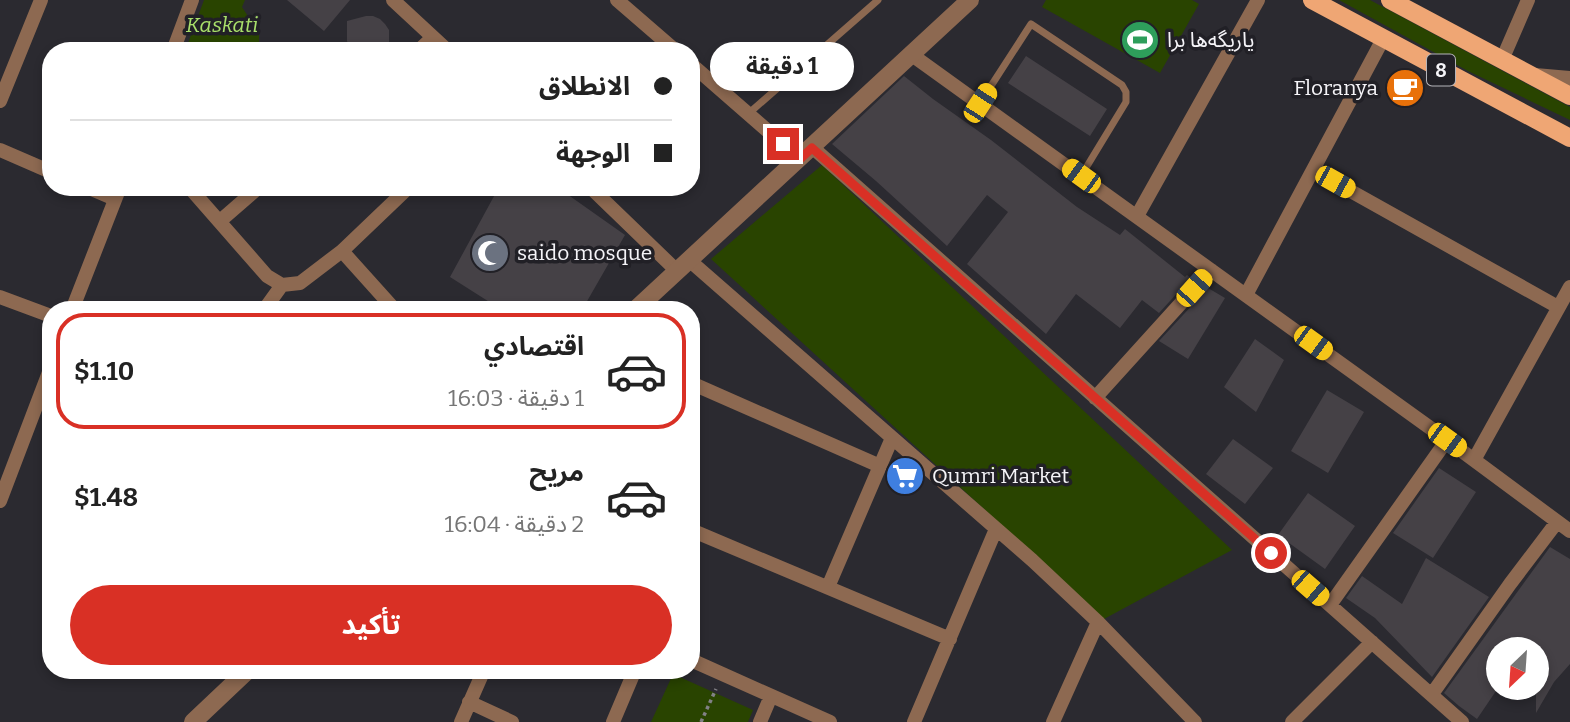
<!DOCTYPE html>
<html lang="ar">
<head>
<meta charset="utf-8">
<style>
	body { margin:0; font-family:Bitter,"Noto Sans Arabic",serif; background:#f6f6f6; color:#222; direction:rtl; height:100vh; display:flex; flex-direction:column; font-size:26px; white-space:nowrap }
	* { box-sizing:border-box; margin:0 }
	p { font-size:23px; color:#767676 }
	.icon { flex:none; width:38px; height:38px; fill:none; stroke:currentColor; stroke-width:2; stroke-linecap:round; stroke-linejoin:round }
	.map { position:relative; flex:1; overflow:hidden; direction:ltr }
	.drawer { position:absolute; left:42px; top:301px; width:658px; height:378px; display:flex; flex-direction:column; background:#fff; border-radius:28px; box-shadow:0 4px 10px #0003; direction:rtl }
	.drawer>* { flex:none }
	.guide { position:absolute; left:42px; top:42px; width:658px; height:154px; border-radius:28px; box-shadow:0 4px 10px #0003; direction:rtl; display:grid; align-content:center; height:154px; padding:0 28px; background:#fff }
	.needle { width:46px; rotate:205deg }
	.buttons { position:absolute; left:1486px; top:637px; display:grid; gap:14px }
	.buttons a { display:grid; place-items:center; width:63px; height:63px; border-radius:50%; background:#fff; box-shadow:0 4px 10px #0003; font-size:35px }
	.end { position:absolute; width:32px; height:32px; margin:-16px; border:9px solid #d93025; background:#fff; box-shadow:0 0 0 4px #fff }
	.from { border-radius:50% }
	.bubble { position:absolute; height:49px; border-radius:24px; background:#fff; box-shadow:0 4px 10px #0003; font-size:23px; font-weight:700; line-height:49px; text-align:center; direction:rtl }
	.car { position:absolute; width:21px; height:42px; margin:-21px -10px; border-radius:9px; box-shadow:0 0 5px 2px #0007; background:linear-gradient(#f5c518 24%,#345 0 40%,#f5c518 0 76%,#345 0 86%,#f5c518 0) }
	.guide b { display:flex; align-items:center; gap:24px; height:66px; font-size:26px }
	.guide b+b { border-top:2px solid #e0e0e0 }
	.guide i { width:18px; height:18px; background:#222 }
	ul { padding:12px 0 0; list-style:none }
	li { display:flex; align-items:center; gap:21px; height:116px; margin:0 14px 10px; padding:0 14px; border:4px solid transparent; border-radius:28px }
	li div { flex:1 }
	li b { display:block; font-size:26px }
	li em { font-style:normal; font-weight:700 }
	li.selected { border-color:#d93025 }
	li>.icon { width:63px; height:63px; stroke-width:1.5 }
	.cta { display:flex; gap:14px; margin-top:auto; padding:14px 28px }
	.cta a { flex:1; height:80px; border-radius:42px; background:#d93025; color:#fff; font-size:28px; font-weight:700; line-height:80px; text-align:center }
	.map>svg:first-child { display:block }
</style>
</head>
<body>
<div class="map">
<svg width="1570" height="722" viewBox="0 0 1570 722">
	<rect width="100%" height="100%" fill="#2b2a30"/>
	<path fill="#294400" d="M204 0H245L242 7 259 33V51H185Z
		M1046 0H1192L1199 4 1160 73 1042 7Z
		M1339 0H1370L1570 107V120L1468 71Z
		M822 165 1232 550 1104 619 711 259Z
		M673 674 753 710 748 722H651Z"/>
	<path fill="#454146" d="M287 0H350L324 31Z
		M366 16H373L380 19 385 24 389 30V44L386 51H351L347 41V21Z
		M1026 56 1107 109 1090 136 1008 83Z
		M904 76 933 99 991 140 1077 207 1120 235 1125 229 1185 277 1187 275 1191 278 1159 313 1142 300 1120 328 1076 294 1046 334 967 264 1008 212 987 195 947 246 876 181 832 144Z
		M499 187H557L625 235 582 310H502L450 277Z
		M1208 288 1225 298 1188 359 1159 341Z
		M1255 339 1284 360 1256 412 1224 387Z
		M1327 390 1364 412 1328 473 1291 451Z
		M1233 439 1273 468 1245 504 1206 474Z
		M1439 468 1476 492 1433 558 1393 533Z
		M1308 493 1355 526 1325 569 1278 535Z
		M1550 547 1570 559V664L1554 682 1536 713V649H1498V688L1477 719 1459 706 1444 693Z
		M1426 558 1489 597 1432 677 1375 618 1346 598 1362 576 1402 604Z"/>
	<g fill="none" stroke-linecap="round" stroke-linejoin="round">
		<path stroke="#828186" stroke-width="3.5" stroke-dasharray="3.5 3.5" stroke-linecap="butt" d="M701 722 716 689"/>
		<path stroke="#8d6951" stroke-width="7" d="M980 103 1031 24 1122 85 1126 92V102L1081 176
			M748 114 878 0"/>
		<path stroke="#8d6951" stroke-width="14" d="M393 0 448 51
			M617 0 676 51
			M173 51 192 0
			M418 51 433 37
			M912 55 1447 440 1570 531
			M1502 60 1528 0
			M691 64 800 159
			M0 101 41 0
			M812 147 1462 722
			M0 150 51 172
			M1313 170 1558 307
			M87 187 115 199
			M189 187 267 276 282 285 300 283 342 251 409 187
			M590 187 677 271
			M1137 216 1258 0
			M220 221 259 187
			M342 251 395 310
			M689 260 1032 560 1098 622 1195 722
			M1246 295 1383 39
			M0 297 51 316
			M72 310 120 187
			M264 310 282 285
			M691 383 880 466
			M1095 398 1211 270
			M1474 460 1570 287
			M0 501 51 367
			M691 530 950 639
			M828 587 892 438
			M1330 605 1447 440
			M691 660 830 722
			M1432 694 1510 584 1557 522
			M469 702 512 722
			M461 722 484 670
			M613 722 635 670
			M760 722 771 696
			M914 722 996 529
			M1053 722 1098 622
			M1292 722 1372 642"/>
		<path stroke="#8d6951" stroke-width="18" d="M1535 77 1570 80
			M635 310 970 0
			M193 722 248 670"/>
		<path stroke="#efa674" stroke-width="18" d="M1312 0 1570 138
			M1390 0 1570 96"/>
	</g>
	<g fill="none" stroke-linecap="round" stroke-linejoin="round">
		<path stroke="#d93025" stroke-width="9" d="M783 144 800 159 812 148 1271 553"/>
	</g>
	<defs>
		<symbol id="stadium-disc" viewBox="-11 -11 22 22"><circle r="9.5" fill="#2e9e5b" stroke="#212026"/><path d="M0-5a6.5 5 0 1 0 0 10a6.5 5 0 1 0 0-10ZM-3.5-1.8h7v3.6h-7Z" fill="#fff"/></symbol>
		<symbol id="cafe-disc" viewBox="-11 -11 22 22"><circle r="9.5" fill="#e8710a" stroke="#212026"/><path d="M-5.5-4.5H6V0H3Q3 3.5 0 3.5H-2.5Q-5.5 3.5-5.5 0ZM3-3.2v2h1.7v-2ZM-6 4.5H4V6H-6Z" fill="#fff"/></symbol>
		<symbol id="mosque-disc" viewBox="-11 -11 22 22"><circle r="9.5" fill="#6b7280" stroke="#212026"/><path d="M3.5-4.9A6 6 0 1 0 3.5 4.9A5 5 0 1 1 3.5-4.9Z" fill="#fff"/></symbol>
		<symbol id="supermarket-disc" viewBox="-11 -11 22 22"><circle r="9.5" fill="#3f7fe0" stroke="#212026"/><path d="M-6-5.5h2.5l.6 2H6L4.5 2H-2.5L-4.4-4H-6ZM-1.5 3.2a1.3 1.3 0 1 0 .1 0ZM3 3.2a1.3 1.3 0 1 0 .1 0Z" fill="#fff"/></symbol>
	</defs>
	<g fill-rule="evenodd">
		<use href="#stadium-disc" x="1118" y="18" width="44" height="44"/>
		<use href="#cafe-disc" x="1383" y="66" width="44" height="44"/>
		<use href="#mosque-disc" x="468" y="231" width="44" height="44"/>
		<use href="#supermarket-disc" x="883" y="454" width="44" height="44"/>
	</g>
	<g text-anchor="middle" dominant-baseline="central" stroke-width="7" stroke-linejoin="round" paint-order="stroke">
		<rect fill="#212026" stroke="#b5b4b9" stroke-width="2" x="1427" y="54.5" width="28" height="31" rx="5"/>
		<g font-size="19" font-weight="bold" fill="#f5f4f8">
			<text x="1441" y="70">8</text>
		</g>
		<g font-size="21" font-style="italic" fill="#a9e06b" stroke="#212026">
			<text x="222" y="25">Kaskati</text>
		</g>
		<g font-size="21" fill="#f5f4f8" stroke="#212026" text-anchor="start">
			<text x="1167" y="40">یاریگەها برا</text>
			<text x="1378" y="88" text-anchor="end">Floranya</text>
			<text x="517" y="253">saido mosque</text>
			<text x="932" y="476">Qumri Market</text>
		</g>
	</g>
</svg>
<div class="buttons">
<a><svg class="needle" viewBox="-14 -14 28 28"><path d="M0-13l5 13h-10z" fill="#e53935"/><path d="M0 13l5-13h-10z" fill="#767676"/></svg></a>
</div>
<i class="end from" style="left:1271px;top:553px"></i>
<i class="end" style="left:783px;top:144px"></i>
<div class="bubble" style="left:710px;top:42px;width:144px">1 دقيقة</div>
<i class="car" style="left:980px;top:103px;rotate:33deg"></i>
<i class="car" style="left:1081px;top:176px;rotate:306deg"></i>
<i class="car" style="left:1335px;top:182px;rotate:119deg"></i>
<i class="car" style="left:1194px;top:288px;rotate:42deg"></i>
<i class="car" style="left:1313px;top:343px;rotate:126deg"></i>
<i class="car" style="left:1447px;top:440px;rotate:126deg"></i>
<i class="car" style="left:1310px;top:588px;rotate:131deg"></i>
<div class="guide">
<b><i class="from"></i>الانطلاق</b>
<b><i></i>الوجهة</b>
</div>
<section class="drawer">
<ul>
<li class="selected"><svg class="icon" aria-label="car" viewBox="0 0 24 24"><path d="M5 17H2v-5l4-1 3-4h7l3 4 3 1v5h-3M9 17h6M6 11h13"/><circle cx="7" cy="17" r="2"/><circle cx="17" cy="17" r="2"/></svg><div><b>اقتصادي</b><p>1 دقيقة · 16:03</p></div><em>$1.10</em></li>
<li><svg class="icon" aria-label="car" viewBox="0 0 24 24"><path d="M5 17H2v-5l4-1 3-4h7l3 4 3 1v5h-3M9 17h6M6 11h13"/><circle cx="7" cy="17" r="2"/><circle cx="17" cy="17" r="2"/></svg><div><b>مريح</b><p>2 دقيقة · 16:04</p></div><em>$1.48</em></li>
</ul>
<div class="cta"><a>تأكيد</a></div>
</section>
</div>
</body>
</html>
